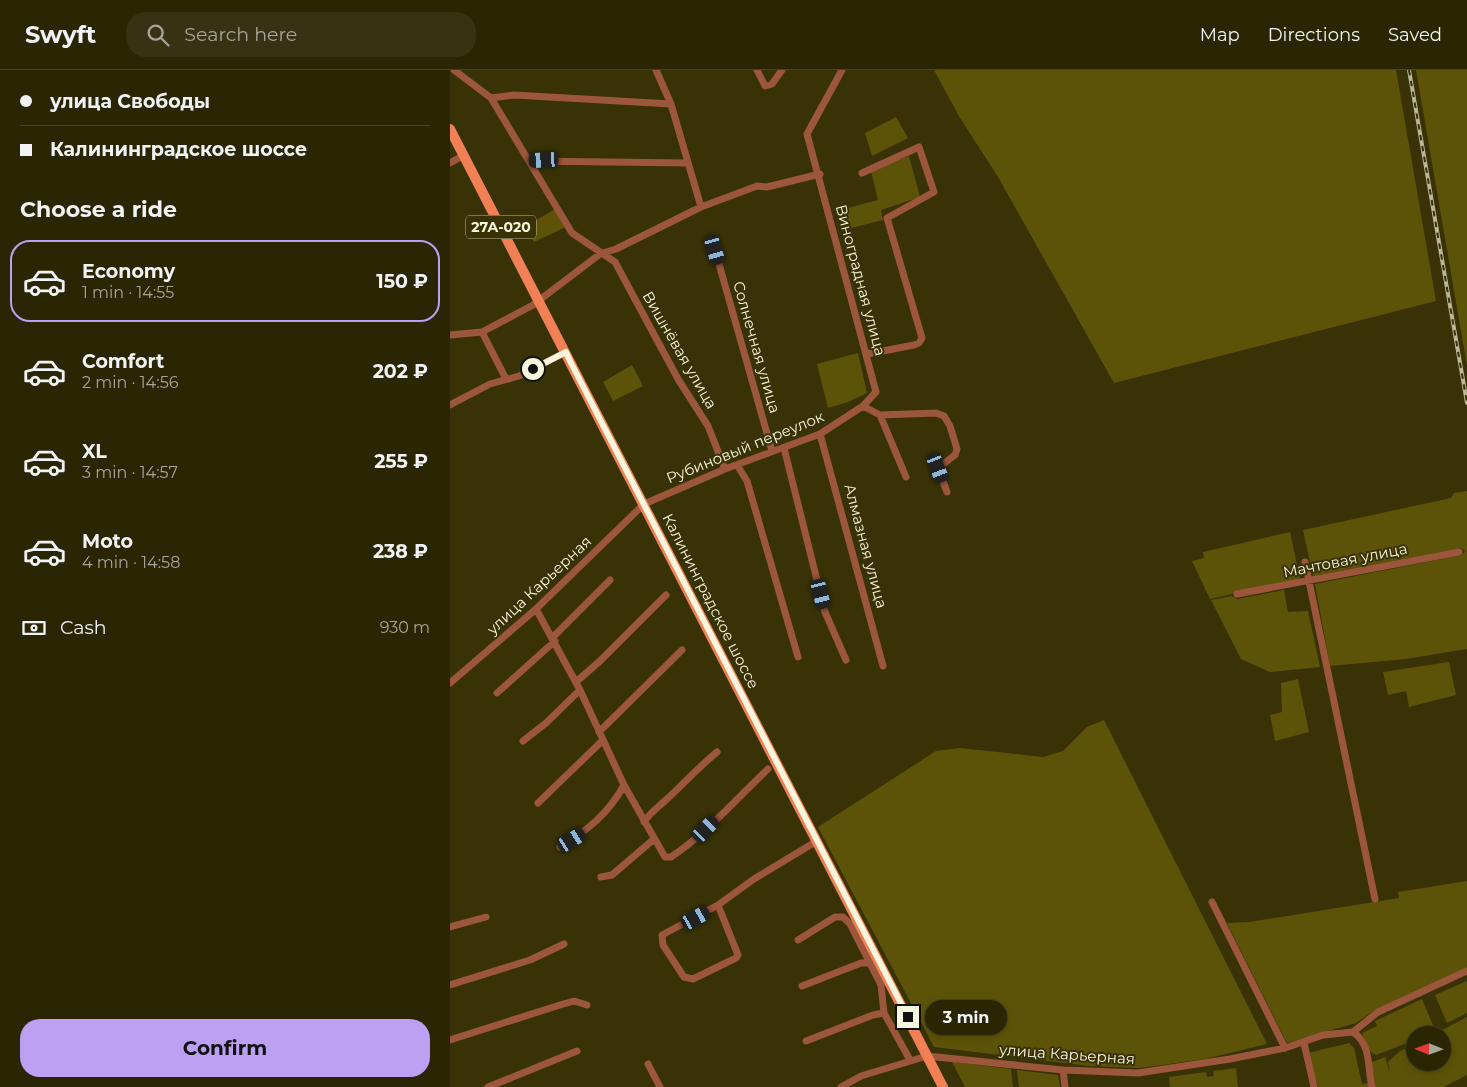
<!DOCTYPE html>
<html lang="en">
<head>
<meta charset="utf-8">
<style>
	body { margin:0; font-family:Montserrat,sans-serif; background:#363213; color:#f1f3f6; height:100vh; display:flex; flex-direction:column; font-size:19px; white-space:nowrap }
	* { box-sizing:border-box; margin:0 }
	p { font-size:16px; color:#a5a59a }
	.icon { flex:none; width:28px; height:28px; fill:none; stroke:currentColor; stroke-width:2; stroke-linecap:round; stroke-linejoin:round }
	.map { position:relative; flex:1; overflow:hidden }
	.drawer { display:flex; flex-direction:column; background:#2a2604; width:450px }
	.drawer>* { flex:none }
	.banner { display:grid; align-content:center; height:110px; padding:0 20px; background:#2a2604 }
	.needle { width:32px; rotate:271deg }
	.controls { position:absolute; left:956px; top:956px; display:grid; gap:10px }
	.controls a { display:grid; place-items:center; width:45px; height:45px; border-radius:50%; background:#2a2604; box-shadow:0 2px 8px #0003,0 0 0 1px #464326; font-size:25px }
	.end { position:absolute; width:22px; height:22px; margin:-11px; border:6px solid #f8f5de; background:#111; box-shadow:0 0 0 2px #111 }
	.from { border-radius:50% }
	.bubble { position:absolute; height:35px; border-radius:18px; background:#2a2604; box-shadow:0 2px 8px #0003,0 0 0 1px #464326; font-size:16px; font-weight:700; line-height:35px; text-align:center }
	.car { position:absolute; width:15px; height:30px; margin:-15px -8px; border-radius:6px; box-shadow:0 0 4px 1px #0007; background:linear-gradient(#222 24%,#8ab4d8 0 40%,#222 0 76%,#8ab4d8 0 86%,#222 0) }
	.banner b { display:flex; align-items:center; gap:18px; height:48px; font-size:19px }
	.banner b+b { border-top:1px solid #464326 }
	.banner i { width:12px; height:12px; background:#f1f3f6 }
	ul { padding:0; list-style:none }
	li { display:flex; align-items:center; gap:15px; height:82px; margin:0 10px 8px; padding:0 10px; border:2px solid transparent; border-radius:20px }
	li div { flex:1 }
	li b { display:block; font-size:19px }
	li em { font-style:normal; font-weight:700 }
	li.on { border-color:#bca0f2 }
	li>.icon { width:45px; height:45px; stroke-width:1.5 }
	h2 { padding:0 20px; font-size:22px; line-height:60px }
	.pay { display:flex; align-items:center; gap:12px; height:55px; padding:0 20px; font-size:19px }
	.pay p { margin-inline-start:auto }
	.action { display:flex; gap:10px; margin-top:auto; padding:10px 20px }
	.action a { flex:1; height:58px; border-radius:20px; background:#bca0f2; color:#111; font-size:20px; font-weight:700; line-height:58px; text-align:center }
	header { display:flex; align-items:center; gap:30px; box-sizing:border-box; height:70px; padding:0 25px; background:#2a2604; border-bottom:1px solid #464326 }
	header strong { font-size:24px }
	nav { display:flex; gap:28px; margin-inline-start:auto; font-size:18px }
	.search { width:350px; height:45px; background:#363213; display:flex; align-items:center; gap:12px; box-sizing:border-box; padding:0 18px; border-radius:20px; color:#a5a59a; font-size:19px }
	main { display:flex; flex:1; min-height:0 }
	.map>svg:first-child { display:block }
</style>
</head>
<body>
<header>
<strong>Swyft</strong>
<div class="search"><svg class="icon" aria-label="search" viewBox="0 0 24 24"><circle cx="10" cy="10" r="6"/><path d="M15 15l6 6"/></svg>Search here</div>
<nav><a>Map</a><a>Directions</a><a>Saved</a></nav>
</header>
<main>
<section class="drawer">
<div class="banner">
<b><i class="from"></i>улица Свободы</b>
<b><i></i>Калининградское шоссе</b>
</div>
<h2>Choose a ride</h2>
<ul>
<li class="on"><svg class="icon" aria-label="car" viewBox="0 0 24 24"><path d="M5 17H2v-5l4-1 3-4h7l3 4 3 1v5h-3M9 17h6M6 11h13"/><circle cx="7" cy="17" r="2"/><circle cx="17" cy="17" r="2"/></svg><div><b>Economy</b><p>1 min · 14:55</p></div><em>150 ₽</em></li>
<li><svg class="icon" aria-label="car" viewBox="0 0 24 24"><path d="M5 17H2v-5l4-1 3-4h7l3 4 3 1v5h-3M9 17h6M6 11h13"/><circle cx="7" cy="17" r="2"/><circle cx="17" cy="17" r="2"/></svg><div><b>Comfort</b><p>2 min · 14:56</p></div><em>202 ₽</em></li>
<li><svg class="icon" aria-label="car" viewBox="0 0 24 24"><path d="M5 17H2v-5l4-1 3-4h7l3 4 3 1v5h-3M9 17h6M6 11h13"/><circle cx="7" cy="17" r="2"/><circle cx="17" cy="17" r="2"/></svg><div><b>XL</b><p>3 min · 14:57</p></div><em>255 ₽</em></li>
<li><svg class="icon" aria-label="car" viewBox="0 0 24 24"><path d="M5 17H2v-5l4-1 3-4h7l3 4 3 1v5h-3M9 17h6M6 11h13"/><circle cx="7" cy="17" r="2"/><circle cx="17" cy="17" r="2"/></svg><div><b>Moto</b><p>4 min · 14:58</p></div><em>238 ₽</em></li>
</ul>
<div class="pay"><svg class="icon" aria-label="cash" viewBox="0 0 24 24"><path d="M3 7h18v10H3z"/><circle cx="12" cy="12" r="2"/></svg>Cash<p>930 m</p></div>
<div class="action"><a>Confirm</a></div>
</section>
<div class="map">
<svg width="1017" height="1017" viewBox="0 0 1017 1017">
	<rect width="100%" height="100%" fill="#383206"/>
	<path fill="#5d5308" d="M484 0H946L986 231 664 313 548 107 510 48Z
		M966 0H1017V296Z
		M446 47 458 68 422 86 415 63Z
		M459 86 470 127 431 140 433 150 393 160 387 141 428 130 421 101Z
		M105 139 116 157 84 172 75 157Z
		M408 283 417 323 398 332 378 338 367 294Z
		M182 295 193 316 163 331 153 312Z
		M1017 421V579L956 589 880 596 865 514 1012 485 1015 481 1011 478 863 506 853 460 1001 428 1004 423Z
		M840 462 850 509 760 529 742 491 754 488 753 482Z
		M834 520 838 542 858 541 870 597 820 602 791 589 761 530 782 526 787 529Z
		M999 592 1006 625 959 637 956 621 938 625 933 602Z
		M848 609 859 662 825 671 820 645 832 642 831 613Z
		M654 650 817 974 755 989 690 998 639 996 484 977 368 757 486 681 510 678 593 687 613 681 637 657Z
		M1017 811V898L925 940 906 953 837 973 777 853 799 852 949 828 948 822Z
		M1017 911V943L997 953 985 925Z
		M972 929 985 960 975 965H965V970L926 985 921 982 912 963 927 956 925 951Z
		M1017 947V1005L994 1017H925L920 993 935 987 940 1003 938 992 950 981 965 974V992L970 993 972 999 986 993 992 992V965H983Z
		M899 973 904 978 912 1014 918 1013 919 1017H868L858 983Z
		M502 992 561 999 563 1017H515Z
		M786 998 788 1017H720L719 1007 756 1002 757 1007 764 1006 763 1001Z
		M567 1000 608 1005 610 1017H569Z"/>
	<g fill="none" stroke-linecap="round" stroke-linejoin="round">
		<path stroke="#9b563b" stroke-width="7" d="M4 0 41 28 122 163 165 192 228 309 258 356 275 399
			M206 0 221 34 251 137
			M307 0 315 16 322 14 332 0
			M41 28 64 25 221 34
			M79 91 238 93
			M0 93 14 85
			M412 103 469 77 484 122 437 148 472 268 469 273 464 275 417 284
			M265 180 322 381
			M32 262 56 309
			M0 265 32 262 83 235 150 184 166 179 251 137 307 116 317 117 370 104
			M0 335 40 314 69 306 116 282
			M413 336 430 345 456 407
			M430 345 486 343 494 346 500 356 507 379 505 385 488 398 497 422
			M370 364 433 596
			M334 378 375 542 396 590
			M287 395 297 411 348 587
			M855 492 925 829
			M787 524 1009 482
			M86 539 130 620 174 715 215 787H221C257 763 286 729 318 699
			M103 567 160 510
			M126 612 150 591 216 525
			M0 613 86 539 194 434 275 399 370 364 413 336 426 322 357 64 392 0
			M47 623 105 571
			M149 662 232 580
			M73 671 96 653 130 620
			M88 733 152 671
			M194 752C200 742 210 736 218 728 235 712 249 697 267 682
			M110 777C137 761 159 743 174 715
			M151 807 162 805 204 769
			M762 832 835 978
			M268 835 212 865 213 875 234 907 243 909 286 888 288 885 268 835 304 809 367 771
			M0 857 36 847
			M348 870 385 847H393L400 854 431 915 434 943 460 990
			M0 915 80 890 114 874
			M352 916 411 893H419
			M903 962 928 942 1017 901
			M903 962C922 975 917 997 922 1017
			M0 970 110 935 124 931 137 935
			M356 971 423 945 434 943
			M854 973 864 1017
			M198 994 210 1017
			M613 1000 615 1017
			M38 1017 127 981
			M391 1017 411 1006 477 986 613 1000 688 1003 780 989 835 978 873 965 903 962"/>
		<path stroke="#f18054" stroke-width="10" d="M0 59 493 1017"/>
		<defs>
			<path id="rail" d="M959 0 1017 333"/>
		</defs>
		<use href="#rail" stroke="#bab698" stroke-width="4"/>
		<use href="#rail" stroke="#383206" stroke-width="2" stroke-dasharray="5.5" stroke-linecap="butt"/>
	</g>
	<g fill="none" stroke-linecap="round" stroke-linejoin="round">
		<path stroke="#f8f5de" stroke-width="6" d="M83 299 116 282 120 291 458 947"/>
	</g>
	<g text-anchor="middle" dominant-baseline="central" stroke-width="4" stroke-linejoin="round" paint-order="stroke">
		<rect fill="#383206" stroke="#beba9d" stroke-width="1" x="16" y="145.5" width="70" height="23" rx="4"/>
		<g font-size="14" font-weight="bold" fill="#f8f5de">
			<text x="51" y="157">27А-020</text>
		</g>
		<g font-size="15" fill="#f8f5de" stroke="#383206">
			<text transform="translate(411 210) rotate(75)">Виноградная улица</text>
			<text transform="translate(307 277) rotate(74)">Солнечная улица</text>
			<text transform="translate(230 280) rotate(60)">Вишнёвая улица</text>
			<text transform="translate(295 377) rotate(-22)">Рубиновый переулок</text>
			<text transform="translate(416 476) rotate(75)">Алмазная улица</text>
			<text transform="translate(895 490) rotate(-11)">Мачтовая улица</text>
			<text transform="translate(89 515) rotate(-43)">улица Карьерная</text>
			<text transform="translate(261 531) rotate(63)">Калининградское шоссе</text>
			<text transform="translate(617 984) rotate(4)">улица Карьерная</text>
		</g>
	</g>
</svg>
<div class="controls">
<a><svg class="needle" viewBox="-14 -14 28 28"><path d="M0-13l5 13h-10z" fill="#e53935"/><path d="M0 13l5-13h-10z" fill="#a5a59a"/></svg></a>
</div>
<i class="end from" style="left:83px;top:299px"></i>
<i class="end" style="left:458px;top:947px"></i>
<div class="bubble" style="left:475px;top:930px;width:82px">3 min</div>
<i class="car" style="left:94px;top:90px;rotate:267deg"></i>
<i class="car" style="left:265px;top:180px;rotate:164deg"></i>
<i class="car" style="left:488px;top:398px;rotate:159deg"></i>
<i class="car" style="left:371px;top:524px;rotate:166deg"></i>
<i class="car" style="left:256px;top:759px;rotate:44deg"></i>
<i class="car" style="left:122px;top:770px;rotate:59deg"></i>
<i class="car" style="left:246px;top:848px;rotate:61deg"></i>
</div>
</main>
</body>
</html>
